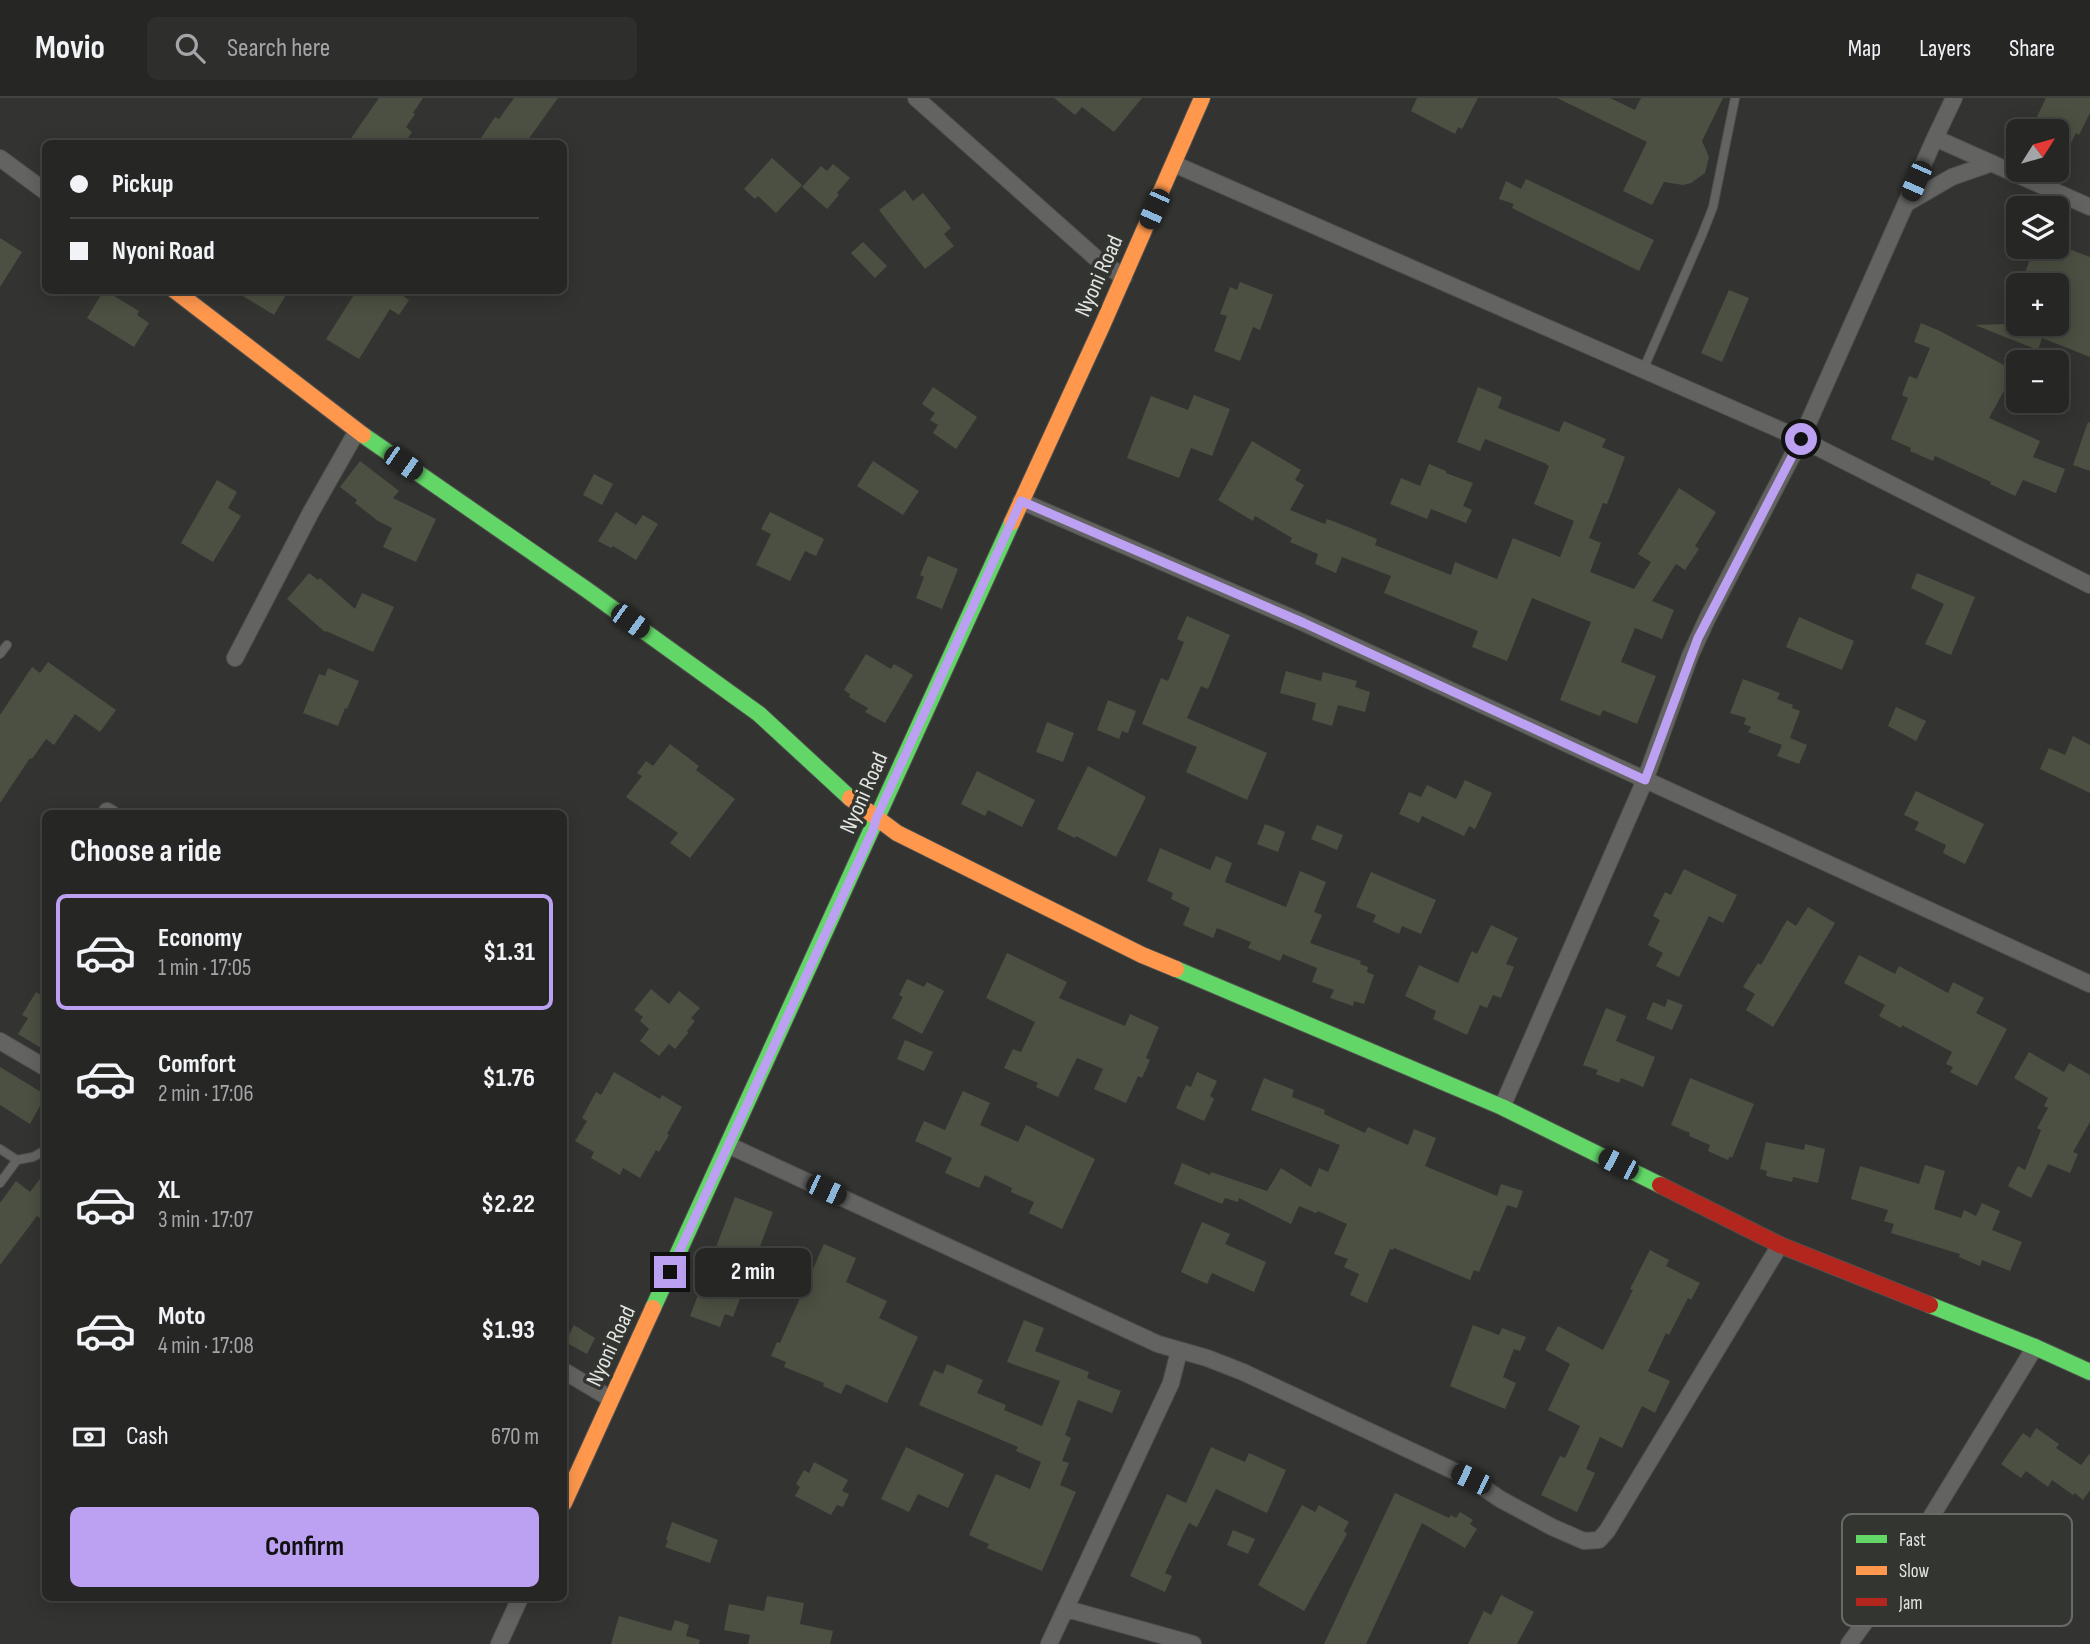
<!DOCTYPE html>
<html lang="en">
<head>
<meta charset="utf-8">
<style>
	body { margin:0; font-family:"Sofia Sans Condensed",sans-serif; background:#2e2f2d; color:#f1f3f6; height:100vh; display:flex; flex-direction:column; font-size:26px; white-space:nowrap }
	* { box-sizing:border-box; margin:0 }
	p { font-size:23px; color:#a4a5a7 }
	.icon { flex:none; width:38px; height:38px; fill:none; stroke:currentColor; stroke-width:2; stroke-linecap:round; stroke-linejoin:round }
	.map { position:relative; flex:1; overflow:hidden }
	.drawer { position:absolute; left:42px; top:712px; width:525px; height:791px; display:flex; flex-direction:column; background:#262725; border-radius:10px; box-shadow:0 4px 18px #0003,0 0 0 2px #424442 }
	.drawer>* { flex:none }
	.top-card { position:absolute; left:42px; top:42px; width:525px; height:154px; border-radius:10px; box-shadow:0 4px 18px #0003,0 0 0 2px #424442; display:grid; align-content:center; height:154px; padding:0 28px; background:#262725 }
	.needle { width:46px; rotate:53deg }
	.controls { position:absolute; left:2006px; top:21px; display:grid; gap:14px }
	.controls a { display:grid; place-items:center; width:63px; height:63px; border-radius:10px; background:#262725; box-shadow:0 4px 18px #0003,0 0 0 2px #424442; font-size:35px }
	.end { position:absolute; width:32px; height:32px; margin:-16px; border:9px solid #bca0f2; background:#111; box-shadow:0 0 0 4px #111 }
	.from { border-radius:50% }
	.bubble { position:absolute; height:49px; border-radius:10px; background:#262725; box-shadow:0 4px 18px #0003,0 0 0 2px #424442; font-size:23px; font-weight:700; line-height:49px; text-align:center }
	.car { position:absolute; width:21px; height:42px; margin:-21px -10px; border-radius:9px; box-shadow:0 0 5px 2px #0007; background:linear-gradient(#222 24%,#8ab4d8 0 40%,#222 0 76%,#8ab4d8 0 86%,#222 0) }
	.top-card b { display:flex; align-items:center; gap:24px; height:66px; font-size:26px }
	.top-card b+b { border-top:2px solid #424442 }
	.top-card i { width:18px; height:18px; background:#f1f3f6 }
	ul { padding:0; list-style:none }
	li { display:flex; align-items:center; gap:21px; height:116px; margin:0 14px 10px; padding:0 14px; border:4px solid transparent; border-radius:10px }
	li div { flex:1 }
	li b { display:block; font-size:26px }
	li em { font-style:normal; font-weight:700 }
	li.current { border-color:#bca0f2 }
	li>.icon { width:63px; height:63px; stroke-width:1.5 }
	h2 { padding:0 28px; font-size:32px; line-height:84px }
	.pay { display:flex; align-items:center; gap:18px; height:77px; padding:0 28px; font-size:26px }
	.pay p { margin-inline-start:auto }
	.cta { display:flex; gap:14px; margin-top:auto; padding:14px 28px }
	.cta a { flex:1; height:80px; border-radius:10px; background:#bca0f2; color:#111; font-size:28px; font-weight:700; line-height:80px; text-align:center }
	header { display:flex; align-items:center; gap:42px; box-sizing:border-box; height:98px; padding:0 35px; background:#262725; border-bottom:2px solid #424442 }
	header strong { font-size:33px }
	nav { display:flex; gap:38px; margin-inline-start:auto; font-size:24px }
	.search { width:490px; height:63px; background:#2e2f2d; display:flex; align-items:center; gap:18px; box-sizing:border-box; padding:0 24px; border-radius:10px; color:#a4a5a7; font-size:26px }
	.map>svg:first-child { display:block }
</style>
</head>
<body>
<header>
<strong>Movio</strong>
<div class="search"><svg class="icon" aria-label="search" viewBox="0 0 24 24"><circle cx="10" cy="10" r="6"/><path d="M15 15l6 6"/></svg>Search here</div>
<nav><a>Map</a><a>Layers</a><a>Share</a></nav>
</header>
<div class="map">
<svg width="2090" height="1546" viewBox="0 0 2090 1546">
	<rect width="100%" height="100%" fill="#333431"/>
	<path fill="#4b5042" d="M379 0H423L413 15 415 16 406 29 412 34 404 46H347Z
		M514 0H558L525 46H477L495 19 499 21Z
		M1054 0H1142L1114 34 1082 9 1075 17Z
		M1417 0H1478L1462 31 1458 29 1455 36 1411 13Z
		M1557 0H1610L1635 12 1641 0H1723L1702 43 1709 59 1705 75 1691 85 1683 87 1664 84 1652 107 1623 93 1647 44Z
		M2046 0H2090V15L2079 37 2076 35 2070 47 2068 46 2056 70V33H2030Z
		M772 60 802 87 776 115 758 98 755 101 744 91Z
		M833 66 850 80 837 95 839 97 827 111 802 89 821 68 827 73Z
		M1526 81 1654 142 1639 173 1512 110 1514 106 1499 101 1506 83 1521 91Z
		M905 92 913 103 923 95 951 130 944 136 954 148 925 171 879 112Z
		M0 140 22 154 0 189Z
		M863 144 887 168 875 180 851 155Z
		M2035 149H2064L2090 159V259L2042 240 2038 252 1975 227 2005 226 2017 195 2018 226H2056V187H2020Z
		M1240 184 1273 197 1260 232 1253 229 1240 263 1214 253 1227 218 1220 216 1230 189 1237 192Z
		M104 192 139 213 137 217 149 225 134 249 87 220Z
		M233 192H289L274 217Z
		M357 192H394L409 202 399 217 390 211 359 261 326 241Z
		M1729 192 1749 200 1722 264 1701 255Z
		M1921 225 1940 233 2015 273 1989 320 2040 343 2033 359 2065 371 2056 395 2023 382 2015 398 1990 386 1991 384 1935 358 1933 363 1910 353 1911 350 1891 341 1908 300 1902 297 1909 278 1917 281 1930 250 1914 244Z
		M933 289 977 319 956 351 933 335 938 327 930 322 935 315 922 306Z
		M1478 289 1502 299 1498 310 1559 334 1564 323 1606 341 1602 349 1625 359 1607 406 1603 405 1589 440 1601 445 1590 474 1634 491 1651 464 1638 456 1679 390 1716 414 1695 448 1699 451 1685 472 1676 466 1652 503 1674 512 1662 541 1635 530 1621 564 1656 578 1637 626 1603 612 1600 618 1560 602 1591 524 1532 500 1507 563 1472 549 1478 533 1384 495 1391 478 1342 459 1336 475 1315 466 1318 456 1290 444 1292 440 1255 418 1253 423 1218 402 1252 343 1301 372 1295 382 1304 387 1290 412 1325 426 1327 421 1343 427 1377 441 1375 447 1451 477 1455 464 1497 481 1513 440 1560 459 1574 423 1534 406 1549 368 1546 367 1547 366 1485 341 1480 353 1457 344Z
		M1194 297 1230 311 1212 358 1191 350 1179 380 1127 360 1151 298 1188 312Z
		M2088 324 2090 325V373L2073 367Z
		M360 363 399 393 393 400 436 421 416 464 383 449 392 430 378 423 355 405 357 402 340 389Z
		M873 363 919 393 903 417 857 388Z
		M1429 366 1446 373V375L1473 385 1463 408 1472 412 1466 425 1431 411 1427 421 1390 406 1401 380 1420 388Z
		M594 376 613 386 602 407 583 397Z
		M217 382 237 394 228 410 241 418 213 464 181 445Z
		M616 414 636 427 643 417 658 426 636 462 613 448 611 450 598 443Z
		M770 414 824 441 816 458 805 453 790 483 756 467 771 436 761 431Z
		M928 458 958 471 942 511 916 500 924 479 920 477Z
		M309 475 318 482 320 480 355 511 362 495 394 509 373 554 326 533 325 534 287 501Z
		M1917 475 1975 499 1951 557 1925 546 1944 506 1911 490Z
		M1187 518 1230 537 1208 591 1201 588 1187 620 1267 655 1247 702 1186 674 1197 649 1142 626 1161 580 1168 583 1184 544 1177 541Z
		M1799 519 1854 543 1842 572 1786 549Z
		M866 556 891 571 894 566 913 577 885 625 865 614 868 610 849 599 850 596 844 592Z
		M48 564 116 612 100 634 75 616 54 647 46 641 32 661 30 660 0 705V617L32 569 40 575Z
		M328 570 359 583 347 611 345 610 338 628 303 615 319 576 325 578Z
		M1286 573 1321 583 1323 574 1357 583 1355 589 1370 594 1365 614 1338 607 1332 628 1312 622 1316 605 1280 595Z
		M1743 581 1780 595 1777 601 1793 607 1792 610 1800 613 1790 640 1807 647 1799 666 1777 658 1782 647 1748 634 1751 629 1744 626 1746 620 1730 615Z
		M1108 602 1136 613 1128 635 1122 633 1119 641 1097 632Z
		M1896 609 1926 623 1916 643 1888 628Z
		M1047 624 1074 635 1063 664 1036 654Z
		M2073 638 2090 647V695L2040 671 2049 650 2065 657Z
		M670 646 699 668 696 672 735 701 690 760 670 745 678 735 626 699 642 678 637 675 646 663 653 668Z
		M1088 668 1146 699 1116 759 1076 738 1075 740 1057 731Z
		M977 673 1035 702 1022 729 988 712 985 718 961 706Z
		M1465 682 1492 695 1475 731 1469 728 1464 738 1422 718 1419 725 1399 716 1409 694 1421 699 1427 687 1456 701Z
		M1916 693 1984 726 1965 766 1943 755 1946 747 1915 732 1919 724 1904 717Z
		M1265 726 1285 734 1278 754 1257 746Z
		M1317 727 1343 737 1337 752 1311 741Z
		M1160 750 1210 772 1216 758 1232 765 1225 784 1286 809 1300 773 1326 784 1314 814 1322 817 1310 845 1361 863 1360 866 1368 869 1367 874 1374 877 1364 906 1354 903 1353 908 1330 900 1334 892 1312 884 1317 870 1283 856 1280 863 1248 850 1251 844 1217 830 1213 840 1183 827 1190 810 1171 801 1173 795 1147 783Z
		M1684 771 1737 797 1723 825 1709 818 1679 879 1656 868 1663 855 1648 847 1660 822 1653 818 1665 794 1671 797Z
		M1371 774 1436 802 1421 836 1402 828 1399 836 1373 824 1376 817 1356 809Z
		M1808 809 1835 825 1773 929 1746 912 1755 896 1743 889 1758 865 1761 867 1787 822 1796 828Z
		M1491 827 1518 840 1506 866 1514 869 1501 900 1493 897 1487 910 1480 907 1467 937 1433 921 1436 913 1405 898 1419 867 1458 885 1472 853 1477 856Z
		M1007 855 1067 884 1059 900 1125 928 1130 916 1159 929 1146 960 1150 962 1142 980 1138 978 1126 1005 1094 991 1103 971 1077 960 1058 999 1036 989 1038 985 1004 970 1013 951 1021 954 1035 924 986 900Z
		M1859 857 1895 876 1899 868 1948 895 1953 884 1984 900 1976 915 2007 931 1977 988 1950 974 1953 969 1946 966 1952 954 1902 927 1901 930 1879 918 1885 907 1844 885Z
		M907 881 924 889 927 884 944 893 922 936 892 920 903 899 899 897Z
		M651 891 669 906 679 893 700 910 691 920 695 923 687 933 688 935 675 951 669 946 659 958 640 943 649 931 640 923 643 919 634 912Z
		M36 894 46 900V953L18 936 28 920 22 917Z
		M1668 901 1683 907 1672 932 1646 921 1653 904 1665 909Z
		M1606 910 1626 918 1616 943 1655 959 1643 989 1621 980 1619 985 1596 976 1598 972 1583 967Z
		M905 942 933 954 924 973 897 961Z
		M2029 954 2064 974 2069 965 2090 977V1024L2073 1054 2078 1056 2070 1075 2048 1066 2031 1100 2008 1088 2018 1068 2025 1072 2041 1032 2037 1030 2048 1010 2044 1008 2048 1000 2014 980Z
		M0 969 46 997 30 1026 0 1007Z
		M614 974 660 1001 662 997 682 1009 667 1036 669 1037 659 1054 656 1052 640 1080 623 1070 620 1077 591 1060 594 1054 575 1043 587 1023 582 1020 596 994 601 997Z
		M1197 974 1217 983 1210 998 1214 1001 1204 1023 1176 1010 1186 987 1191 989Z
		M1264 980 1294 992 1292 999 1325 1012 1324 1016 1365 1035 1368 1029 1408 1047 1414 1031 1436 1040 1425 1068 1497 1098 1501 1086 1523 1093 1517 1110 1507 1107 1479 1174 1474 1172 1470 1182 1394 1150 1393 1152 1390 1151 1367 1205 1350 1197 1359 1176 1344 1169 1348 1161 1334 1156 1347 1126 1318 1113 1316 1115 1299 1108 1291 1126 1239 1100 1238 1104 1225 1100 1222 1106 1174 1086 1182 1065 1210 1077 1211 1074 1267 1093 1281 1070 1311 1089 1319 1070 1328 1074 1340 1047 1251 1012Z
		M1690 980 1754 1006 1732 1060 1730 1058 1728 1062 1708 1053 1710 1047 1689 1038 1690 1035 1671 1027Z
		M963 993 990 1005 980 1027 1018 1044 1026 1027 1095 1061 1062 1131 1029 1115 1034 1104 1011 1094 1012 1090 985 1077 979 1090 945 1075 952 1060 915 1043 924 1023 945 1032Z
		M1766 1044 1804 1052 1805 1046 1825 1051 1818 1085 1793 1079 1792 1084 1766 1078 1767 1073 1760 1071Z
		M1925 1067 1945 1073 1934 1111 1961 1120 1964 1112 1976 1118 1982 1105 2000 1113 1992 1132 2022 1144 2010 1173 1982 1162 1980 1168 1959 1159 1960 1156 1891 1135 1894 1126 1884 1123 1888 1112 1851 1101 1860 1068 1919 1086Z
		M46 1073V1124L37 1118 0 1167V1105L16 1083 30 1094Z
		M735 1099 773 1114 733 1219 725 1216 720 1229 690 1218Z
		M1202 1124 1230 1136 1225 1146 1266 1164 1254 1194 1212 1175 1207 1186 1181 1174Z
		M824 1146 856 1160 846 1184 887 1203 879 1220 918 1239 887 1305 846 1286 841 1296 823 1288 824 1285 784 1269 786 1264 771 1258 777 1244 780 1245Z
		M1650 1152 1669 1162 1666 1168 1700 1185 1691 1202 1688 1200 1669 1237 1666 1235 1648 1273 1670 1283 1655 1315 1642 1308 1622 1350 1600 1339 1586 1371 1595 1375 1577 1414 1541 1397 1560 1358 1565 1360 1580 1328 1548 1312 1570 1266 1545 1252 1558 1228 1603 1252 1633 1192 1630 1191Z
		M1024 1222 1044 1230 1035 1253 1089 1274 1087 1280 1121 1293 1112 1315 1078 1302 1065 1337 1071 1340 1062 1363 1069 1365 1060 1387 1076 1394 1042 1473 987 1450 989 1446 969 1437 996 1376 1030 1391 1041 1364 1016 1353 1018 1349 919 1307 934 1272 943 1276 947 1266 983 1282 977 1295 1006 1307 1004 1312 1042 1328 1060 1283 1007 1264Z
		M574 1227 595 1240 587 1256 565 1244Z
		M1473 1227 1499 1237 1502 1230 1526 1239 1520 1253 1514 1251 1503 1279 1516 1285 1505 1311 1450 1288Z
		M2036 1330 2059 1346 2056 1350 2081 1367 2090 1355V1392L2083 1402 2075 1395 2073 1397 2052 1382 2048 1389 2026 1373 2021 1380 2001 1366 2023 1335 2030 1340Z
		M906 1349 964 1376 948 1410 918 1396 909 1414 881 1401Z
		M1211 1349 1245 1364 1249 1355 1286 1372 1267 1415 1216 1391 1197 1429 1189 1425 1182 1439 1165 1475 1172 1478 1165 1494 1130 1478 1167 1396 1186 1405Z
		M814 1364 848 1382 842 1393 849 1396 843 1409 837 1407 831 1417 795 1398 800 1389 796 1386 804 1372 809 1375Z
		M1395 1395 1449 1420 1451 1417 1456 1420 1460 1414 1473 1422 1470 1426 1477 1431 1465 1450 1422 1425 1366 1546H1324Z
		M1302 1407 1315 1414 1319 1407 1349 1424 1344 1433 1347 1436 1304 1513 1258 1487Z
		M672 1424 718 1442 710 1465 665 1449 668 1443 666 1442Z
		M1233 1432 1255 1441 1248 1456 1227 1447Z
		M1501 1497 1534 1514 1517 1546H1468L1484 1513 1491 1517Z
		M767 1498 804 1505 800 1526 833 1533 830 1546H748L750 1537 724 1532 729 1506 764 1513Z
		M619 1518 671 1533 675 1522 689 1527 686 1538 700 1542 699 1546H611Z"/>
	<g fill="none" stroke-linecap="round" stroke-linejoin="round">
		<defs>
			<path id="lane" d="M1643 272 1702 137 1713 109 1735 0
				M0 556 7 547
				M0 1051 17 1062 33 1059 46 1052
				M0 1085 17 1062"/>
			<path id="street" d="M916 0 1097 161 1124 179
				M1935 40 1954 0
				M0 60 46 94
				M1174 66 1801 341 2090 487
				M1907 105 1952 79 1992 65
				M1021 403 1304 525 2090 886
				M235 560 311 414 357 333
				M107 713 112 716
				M0 943 46 970
				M1502 1009 1645 682 1690 558 1707 521 1801 341 1935 40 2090 109
				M728 1047 1158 1246 1207 1260 1243 1274 1471 1381 1500 1401 1552 1429 1584 1443 1599 1442 1607 1433 1780 1147
				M564 1273 611 1301
				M1067 1511 1193 1546
				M499 1546 520 1500
				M1049 1546 1171 1285 1179 1253
				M1849 1546 1876 1509 2035 1249"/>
			<path id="fast" d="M363 337 587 492 759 616 850 700
				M1176 871 1502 1009 1660 1087
				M1930 1207 2035 1249 2090 1274
				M653 1210 1012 424"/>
			<path id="slow" d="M174 192 363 337
				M1012 424 1102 228 1202 0
				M850 700 897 735 1142 857 1176 871
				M564 1405 653 1210"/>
			<path id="jam" d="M1660 1087 1780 1147 1930 1207"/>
		</defs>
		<use href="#lane" stroke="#50504e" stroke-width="10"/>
		<use href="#street" stroke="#50504e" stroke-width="18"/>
		<use href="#fast" stroke="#50504e" stroke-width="18"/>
		<use href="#slow" stroke="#50504e" stroke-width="18"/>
		<use href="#jam" stroke="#50504e" stroke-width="18"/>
		<use href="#lane" stroke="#636462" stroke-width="8"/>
		<use href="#street" stroke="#636462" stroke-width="16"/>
		<use href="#fast" stroke="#63d668" stroke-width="16"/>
		<use href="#slow" stroke="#ff974d" stroke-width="16"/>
		<use href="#jam" stroke="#b3261e" stroke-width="16"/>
	</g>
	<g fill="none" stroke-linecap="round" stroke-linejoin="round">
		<path stroke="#bca0f2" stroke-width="9" d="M670 1174 873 732 876 721 1021 403 1304 525 1645 682 1698 540 1801 341"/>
	</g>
	<g text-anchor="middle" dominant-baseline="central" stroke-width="7" stroke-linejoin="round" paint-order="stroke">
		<g font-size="23" fill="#e3e5e2" stroke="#333530">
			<text transform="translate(1099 178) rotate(-66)">Nyoni Road</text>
			<text transform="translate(864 695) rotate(-66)">Nyoni Road</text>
			<text transform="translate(611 1248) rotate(-65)">Nyoni Road</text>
		</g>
	</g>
	<rect x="1842" y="1416" width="230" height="112" rx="10" fill="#333530" stroke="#686a65" stroke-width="2"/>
	<rect x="1856" y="1437" width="31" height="8" fill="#63d668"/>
	<rect x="1856" y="1468" width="31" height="9" fill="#ff974d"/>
	<rect x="1856" y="1500" width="31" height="8" fill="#b3261e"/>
	<g font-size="19" fill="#e3e5e2">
		<text x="1899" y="1448">Fast</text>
		<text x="1899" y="1479">Slow</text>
		<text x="1899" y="1511">Jam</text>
	</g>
</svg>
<div class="controls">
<a><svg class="needle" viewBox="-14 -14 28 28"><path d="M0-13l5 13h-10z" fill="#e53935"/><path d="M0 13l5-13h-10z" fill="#a4a5a7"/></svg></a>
<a><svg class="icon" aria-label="layers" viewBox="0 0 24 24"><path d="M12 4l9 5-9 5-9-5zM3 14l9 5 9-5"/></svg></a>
<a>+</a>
<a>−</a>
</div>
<i class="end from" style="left:1801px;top:341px"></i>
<i class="end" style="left:670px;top:1174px"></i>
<div class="bubble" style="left:695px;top:1150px;width:116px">2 min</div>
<i class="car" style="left:1916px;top:83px;rotate:204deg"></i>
<i class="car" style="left:1154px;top:111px;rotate:204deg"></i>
<i class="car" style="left:403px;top:365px;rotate:125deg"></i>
<i class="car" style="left:630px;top:523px;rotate:126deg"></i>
<i class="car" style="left:1618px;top:1066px;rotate:297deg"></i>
<i class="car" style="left:826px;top:1092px;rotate:115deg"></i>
<i class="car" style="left:1471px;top:1381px;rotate:296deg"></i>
<div class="top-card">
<b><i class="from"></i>Pickup</b>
<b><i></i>Nyoni Road</b>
</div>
<section class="drawer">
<h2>Choose a ride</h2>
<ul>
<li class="current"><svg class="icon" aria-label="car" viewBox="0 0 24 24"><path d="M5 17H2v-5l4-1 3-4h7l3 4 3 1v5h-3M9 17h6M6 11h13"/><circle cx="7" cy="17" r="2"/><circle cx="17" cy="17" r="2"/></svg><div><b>Economy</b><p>1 min · 17:05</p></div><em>$1.31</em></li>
<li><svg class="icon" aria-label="car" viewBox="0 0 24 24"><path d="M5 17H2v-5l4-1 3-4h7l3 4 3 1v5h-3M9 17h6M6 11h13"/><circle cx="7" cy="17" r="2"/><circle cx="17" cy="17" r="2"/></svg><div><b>Comfort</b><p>2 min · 17:06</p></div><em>$1.76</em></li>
<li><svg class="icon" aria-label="car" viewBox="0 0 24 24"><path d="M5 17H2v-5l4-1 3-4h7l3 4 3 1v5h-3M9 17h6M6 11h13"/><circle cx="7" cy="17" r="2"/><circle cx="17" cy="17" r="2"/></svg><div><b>XL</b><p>3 min · 17:07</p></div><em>$2.22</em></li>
<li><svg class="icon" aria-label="car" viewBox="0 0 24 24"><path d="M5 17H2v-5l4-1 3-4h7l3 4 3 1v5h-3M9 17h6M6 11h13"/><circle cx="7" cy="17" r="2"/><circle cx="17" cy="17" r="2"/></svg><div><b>Moto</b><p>4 min · 17:08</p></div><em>$1.93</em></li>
</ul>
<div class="pay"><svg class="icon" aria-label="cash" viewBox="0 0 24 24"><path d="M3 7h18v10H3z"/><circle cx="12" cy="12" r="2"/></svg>Cash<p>670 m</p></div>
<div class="cta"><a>Confirm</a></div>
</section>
</div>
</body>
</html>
